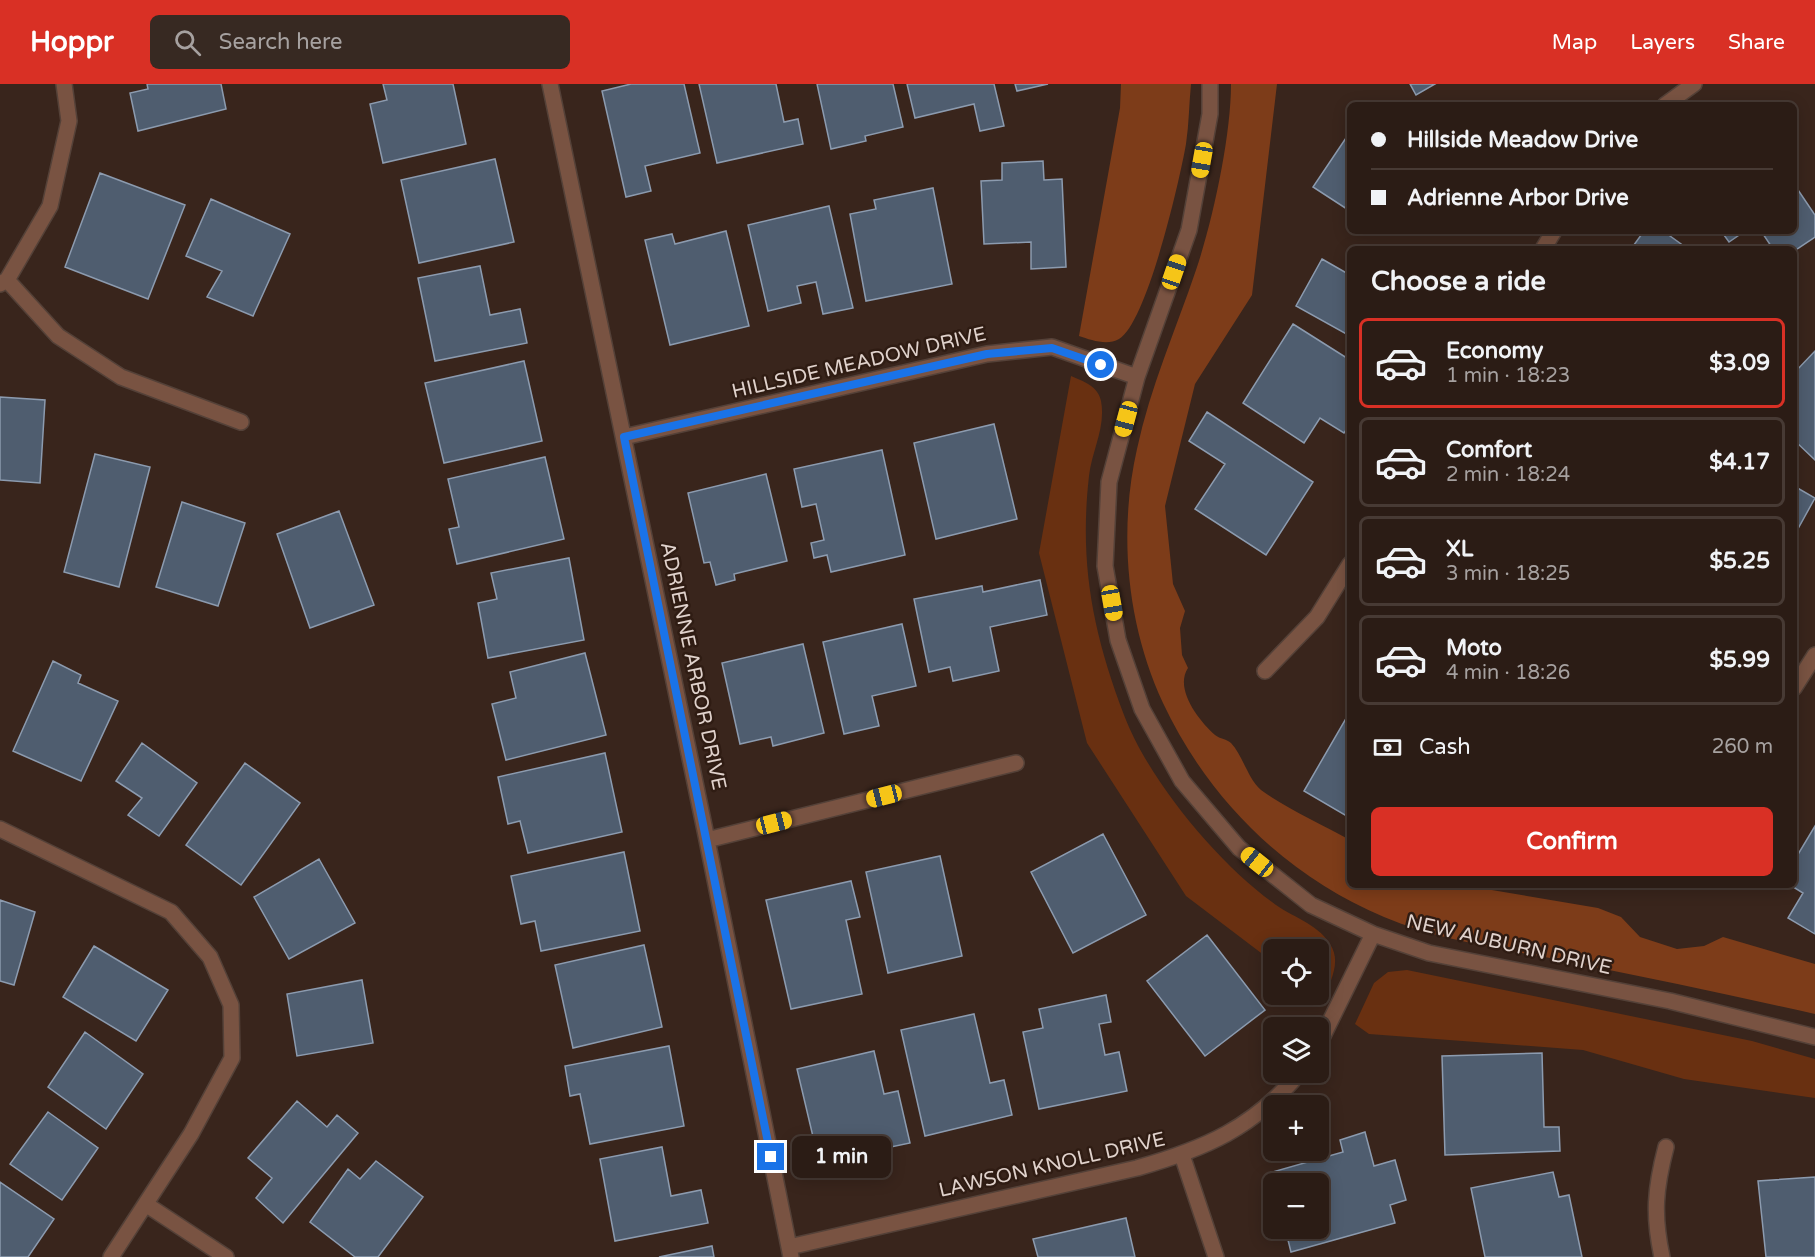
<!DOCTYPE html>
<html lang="en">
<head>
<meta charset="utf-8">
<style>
	body { margin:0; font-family:"Varela Round",sans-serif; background:#372922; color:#f1f3f6; height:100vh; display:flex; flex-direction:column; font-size:22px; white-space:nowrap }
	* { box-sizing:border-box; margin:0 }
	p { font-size:20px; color:#a6a1a0 }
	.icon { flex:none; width:33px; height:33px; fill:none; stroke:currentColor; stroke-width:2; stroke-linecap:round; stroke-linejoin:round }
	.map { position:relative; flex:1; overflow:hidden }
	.drawer { position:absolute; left:1347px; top:162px; width:450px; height:642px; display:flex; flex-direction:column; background:#2b1c15; border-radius:9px; box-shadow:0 3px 15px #0003,0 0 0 2px #473a34 }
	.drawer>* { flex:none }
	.guide { position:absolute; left:1347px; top:18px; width:450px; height:132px; border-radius:9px; box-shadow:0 3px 15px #0003,0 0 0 2px #473a34; display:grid; align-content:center; height:132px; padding:0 24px; background:#2b1c15 }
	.fabs { position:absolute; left:1263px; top:855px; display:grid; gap:12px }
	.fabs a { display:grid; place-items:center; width:66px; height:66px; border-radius:9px; background:#2b1c15; box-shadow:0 3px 15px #0003,0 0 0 2px #473a34; font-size:30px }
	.end { position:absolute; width:27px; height:27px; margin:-14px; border:8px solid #1a73e8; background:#fff; box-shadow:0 0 0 3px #fff }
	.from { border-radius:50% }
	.bubble { position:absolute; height:42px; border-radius:9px; background:#2b1c15; box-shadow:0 3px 15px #0003,0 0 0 2px #473a34; font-size:20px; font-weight:700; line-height:42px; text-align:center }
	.car { position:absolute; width:18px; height:36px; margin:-18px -9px; border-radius:8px; box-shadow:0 0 4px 2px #0007; background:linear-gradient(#f5c518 24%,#345 0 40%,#f5c518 0 76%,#345 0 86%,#f5c518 0) }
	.guide b { display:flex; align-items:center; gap:21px; height:57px; font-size:22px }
	.guide b+b { border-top:2px solid #473a34 }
	.guide i { width:15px; height:15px; background:#f1f3f6 }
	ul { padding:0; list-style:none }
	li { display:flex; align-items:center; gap:18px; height:90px; margin:0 12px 9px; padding:0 12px; border:3px solid #473a34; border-radius:9px }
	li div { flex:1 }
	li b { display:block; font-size:22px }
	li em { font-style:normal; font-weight:700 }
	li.on { border-color:#d93025 }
	li>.icon { width:54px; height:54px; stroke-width:1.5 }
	h2 { padding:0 24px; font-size:27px; line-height:72px }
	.pay { display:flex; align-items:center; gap:15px; height:66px; padding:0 24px; font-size:22px }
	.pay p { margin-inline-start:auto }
	.cta { display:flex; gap:12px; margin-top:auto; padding:12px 24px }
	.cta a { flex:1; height:69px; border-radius:9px; background:#d93025; color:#fff; font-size:24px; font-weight:700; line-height:69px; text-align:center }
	header { display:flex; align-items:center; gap:36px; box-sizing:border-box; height:84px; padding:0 30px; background:#d93025; color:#fff }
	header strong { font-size:28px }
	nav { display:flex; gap:33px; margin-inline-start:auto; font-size:21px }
	.search { width:420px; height:54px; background:#372922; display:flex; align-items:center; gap:15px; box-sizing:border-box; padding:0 21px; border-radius:9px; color:#a6a1a0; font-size:22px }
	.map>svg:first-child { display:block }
</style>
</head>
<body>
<header>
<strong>Hoppr</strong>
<div class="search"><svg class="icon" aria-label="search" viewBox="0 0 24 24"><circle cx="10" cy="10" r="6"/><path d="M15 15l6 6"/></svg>Search here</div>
<nav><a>Map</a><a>Layers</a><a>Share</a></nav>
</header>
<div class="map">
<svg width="1815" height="1173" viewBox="0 0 1815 1173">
	<rect width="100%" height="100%" fill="#39251c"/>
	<path fill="#693011" d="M1071 292C1083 297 1098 302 1101 317 1106 343 1092 366 1089 392 1079 480 1093 549 1124 631 1148 695 1217 778 1272 818 1291 833 1317 839 1330 860 1342 878 1330 898 1323 916L1316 911 1318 910V866H1274L1273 878 1186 812 1087 659 1039 469Z
		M1407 886 1752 957 1815 975V1014L1684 995 1583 966 1369 950 1355 940 1374 899 1388 888Z"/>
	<path fill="#7d3c19" d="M1121 0H1191C1189 20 1189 40 1186 60 1180 95 1147 239 1119 255 1107 262 1091 256 1079 252L1120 24Z
		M1231 0H1277L1252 211 1195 300 1165 422 1173 500 1185 527 1180 544 1182 571 1188 584C1174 605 1199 637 1215 651 1220 655 1227 655 1231 659 1243 672 1248 695 1261 706 1285 724 1323 741 1350 756V801H1462L1598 824 1621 833 1640 853 1677 865 1704 862 1723 853 1815 880V930C1735 912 1655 895 1575 879 1513 866 1442 858 1384 833 1286 792 1208 715 1163 619 1127 541 1118 449 1137 365 1150 304 1176 245 1196 186 1213 136 1231 52 1231 0Z"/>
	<path fill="#4f5d6f" stroke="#8c9baf" stroke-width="1.5" d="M147 0H221L226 25 138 47 130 9 148 5Z
		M383 0H453L466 60 383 79 370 20 387 16Z
		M631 0H684L700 69 645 82 651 107 626 113 602 7Z
		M699 0H776L784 38 798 35 803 60 717 79Z
		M817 0H893L903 43 865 52 866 57 831 65Z
		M907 0H994L1004 42 980 47 974 20 915 34Z
		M1015 0H1048L1017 7Z
		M1410 0H1435L1416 11Z
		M1350 48V127L1313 103Z
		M495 75 514 158 419 179 401 96Z
		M1043 77 1044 96 1062 95 1066 183 1031 185V158L984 160 981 97 1002 96V79Z
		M100 89 185 121 148 215 65 183Z
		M1794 100 1815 131V153L1794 167V165H1773L1761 147H1794Z
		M933 104 952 200 866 217 850 130 876 125 874 116Z
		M211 115 290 150 253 232 207 213 222 187 186 172Z
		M829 122 853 224 823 230 816 198 797 202 801 219 768 227 748 141Z
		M726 147 749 242 670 261 645 156 672 150 675 160Z
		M1644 147H1663L1688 165H1631Z
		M1721 147H1745L1729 158Z
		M1322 175 1350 191V252L1296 222Z
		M480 182 490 231 520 225 527 259 435 277 418 194Z
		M1293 240 1350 276V340L1344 349 1320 334 1304 359 1243 319Z
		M1815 267V376L1794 356V289Z
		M524 277 542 357 444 379 425 299Z
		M0 313 45 316 40 399 0 396Z
		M1207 328 1313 398 1266 471 1195 425 1225 380 1189 357Z
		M994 340 1017 435 936 455 914 359Z
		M882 366 905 471 831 488 827 471 814 474 811 459 824 456 816 420 802 423 794 385Z
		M95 370 150 383 119 503 64 488Z
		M545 373 564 455 457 480 449 445 459 443 448 395Z
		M766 390 787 477 734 490 735 496 716 501 710 478 704 479 688 409Z
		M1794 402 1815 414 1794 452Z
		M182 418 245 439 218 522 156 503Z
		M339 427 374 521 310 544 277 450Z
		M569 474 584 556 488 574 478 519 497 515 491 489Z
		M1040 496 1047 531 990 543 999 587 953 597 950 583 929 588 914 515 982 502 983 508Z
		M902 540 916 602 872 612 879 642 844 650 823 558Z
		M803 560 824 649 773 662 771 653 740 660 722 579Z
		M585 569 606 651 506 676 492 620 516 614 510 588Z
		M53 577 81 591 78 599 118 617 81 697 13 667Z
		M1348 631 1350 632V734L1304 707Z
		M142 659 197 699 159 752 128 731 142 714 116 697Z
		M605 669 622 748 528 769 520 737 508 740 498 693Z
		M245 679 300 719 241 801 186 761Z
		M1815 742V850L1788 834 1803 809 1790 801H1794V777Z
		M1103 750 1146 831 1073 869 1031 788Z
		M624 768 640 847 541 867 535 837 521 840 511 792Z
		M940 772 962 872 888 889 866 788Z
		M319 775 355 839 289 875 254 813Z
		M851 797 860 833 846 836 862 910 791 925 766 816Z
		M0 816 35 828 14 901 0 897Z
		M1207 851 1265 926 1205 972 1147 897Z
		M644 861 662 943 573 964 555 881Z
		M94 862 168 906 136 957 63 913Z
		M362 896 373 959 297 972 287 910Z
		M1106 911 1111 938 1099 940 1105 971 1119 968 1127 1007 1039 1025 1023 948 1043 944 1039 925Z
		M974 930 990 999 1004 996 1012 1031 925 1052 901 946Z
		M85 948 143 990 106 1045 48 1003Z
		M669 962 684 1042 590 1060 580 1010 570 1012 565 982Z
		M874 967 884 1010 898 1007 910 1059 819 1078 797 985Z
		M1542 969 1544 1043H1559L1560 1067 1445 1071 1442 972Z
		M297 1017 327 1043 337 1031 358 1049 283 1139 256 1114 272 1094 248 1074Z
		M48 1028 98 1064 62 1116 10 1080Z
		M1365 1048 1374 1082 1395 1076 1406 1116 1390 1121 1395 1139 1291 1168 1285 1144H1318V1100H1274V1104L1269 1089 1343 1068 1340 1056Z
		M662 1063 671 1112 701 1106 708 1139 615 1157 600 1075Z
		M376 1077 423 1113 378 1173H355L310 1138 348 1085 360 1095Z
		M1553 1088 1559 1113 1569 1111 1582 1173H1485L1471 1104Z
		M1815 1093V1173H1766L1758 1097Z
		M0 1098 54 1135 28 1173H0Z
		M1126 1134 1135 1173H1038L1033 1155Z
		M712 1162 714 1173H659Z"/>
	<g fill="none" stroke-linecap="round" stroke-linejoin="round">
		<defs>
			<path id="minor" d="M550 0 707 756 791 1173
				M1210 0V30L1189 146 1137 293 1109 398 1105 482 1118 556 1142 625 1182 697 1239 764 1311 821 1373 850 1429 869 1670 917 1815 953
				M1665 21 1694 0
				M1543 165 1554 147
				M7 196 58 252 121 293 241 338
				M0 200 7 196 50 122 69 37 64 0
				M624 353 987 270 1052 263 1137 293
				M1265 587 1317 533 1350 480
				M1794 604 1815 571
				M0 745 171 828 210 873 231 921 232 974 191 1050 111 1173
				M707 756 1016 679
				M1318 962 1373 850
				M1182 1071 1216 1173
				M147 1121 226 1173
				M789 1163 1137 1084C1204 1065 1254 1044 1300 988
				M1662 1173C1653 1131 1655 1105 1666 1063"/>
		</defs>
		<use href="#minor" stroke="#544138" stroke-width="18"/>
		<use href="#minor" stroke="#795342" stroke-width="15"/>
	</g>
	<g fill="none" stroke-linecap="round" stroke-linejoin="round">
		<path stroke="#1a73e8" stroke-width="8" d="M771 1073 624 353 987 270 1052 264 1101 281"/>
	</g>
	<g text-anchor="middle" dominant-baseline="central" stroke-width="5" stroke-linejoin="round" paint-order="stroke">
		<g font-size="20" fill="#e0d2cc" stroke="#2f1c13">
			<text transform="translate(859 279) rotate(-13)">HILLSIDE MEADOW DRIVE</text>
			<text transform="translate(693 582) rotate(78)">ADRIENNE ARBOR DRIVE</text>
			<text transform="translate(1509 861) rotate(13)">NEW AUBURN DRIVE</text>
			<text transform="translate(1052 1081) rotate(-13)">LAWSON KNOLL DRIVE</text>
		</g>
	</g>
</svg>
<div class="fabs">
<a><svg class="icon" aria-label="locate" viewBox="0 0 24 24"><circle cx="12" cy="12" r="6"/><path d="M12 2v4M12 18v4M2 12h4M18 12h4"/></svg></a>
<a><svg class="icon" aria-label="layers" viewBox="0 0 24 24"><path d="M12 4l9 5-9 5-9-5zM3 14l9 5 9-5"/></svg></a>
<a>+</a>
<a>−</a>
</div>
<i class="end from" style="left:1101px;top:281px"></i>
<i class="end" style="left:771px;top:1073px"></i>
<div class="bubble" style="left:792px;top:1052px;width:99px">1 min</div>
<i class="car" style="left:1202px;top:76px;rotate:190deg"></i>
<i class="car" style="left:1174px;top:188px;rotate:19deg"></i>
<i class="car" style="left:1126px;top:335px;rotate:195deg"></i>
<i class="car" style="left:1112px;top:519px;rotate:170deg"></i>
<i class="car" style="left:884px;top:712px;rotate:256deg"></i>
<i class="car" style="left:774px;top:739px;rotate:76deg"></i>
<i class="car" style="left:1257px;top:778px;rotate:309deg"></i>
<div class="guide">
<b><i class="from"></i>Hillside Meadow Drive</b>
<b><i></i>Adrienne Arbor Drive</b>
</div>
<section class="drawer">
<h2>Choose a ride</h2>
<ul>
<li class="on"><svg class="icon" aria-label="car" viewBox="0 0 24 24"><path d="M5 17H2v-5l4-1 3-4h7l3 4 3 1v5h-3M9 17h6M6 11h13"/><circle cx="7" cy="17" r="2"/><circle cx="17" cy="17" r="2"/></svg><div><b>Economy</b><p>1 min · 18:23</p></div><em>$3.09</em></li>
<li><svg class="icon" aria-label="car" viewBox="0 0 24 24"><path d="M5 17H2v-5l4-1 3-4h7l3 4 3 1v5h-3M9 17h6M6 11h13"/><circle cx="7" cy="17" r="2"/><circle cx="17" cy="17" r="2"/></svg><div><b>Comfort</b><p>2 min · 18:24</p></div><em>$4.17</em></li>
<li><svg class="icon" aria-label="car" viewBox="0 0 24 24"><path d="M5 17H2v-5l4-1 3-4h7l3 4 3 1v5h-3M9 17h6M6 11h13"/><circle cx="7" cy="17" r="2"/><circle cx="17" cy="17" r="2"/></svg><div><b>XL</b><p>3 min · 18:25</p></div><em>$5.25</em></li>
<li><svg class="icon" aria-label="car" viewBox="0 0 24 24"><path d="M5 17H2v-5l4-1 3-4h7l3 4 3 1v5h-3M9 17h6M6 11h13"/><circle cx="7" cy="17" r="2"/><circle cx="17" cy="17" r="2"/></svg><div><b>Moto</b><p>4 min · 18:26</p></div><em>$5.99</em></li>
</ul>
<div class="pay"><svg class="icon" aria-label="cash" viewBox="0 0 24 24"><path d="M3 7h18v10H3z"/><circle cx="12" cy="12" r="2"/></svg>Cash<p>260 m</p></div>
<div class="cta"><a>Confirm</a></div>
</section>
</div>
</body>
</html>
